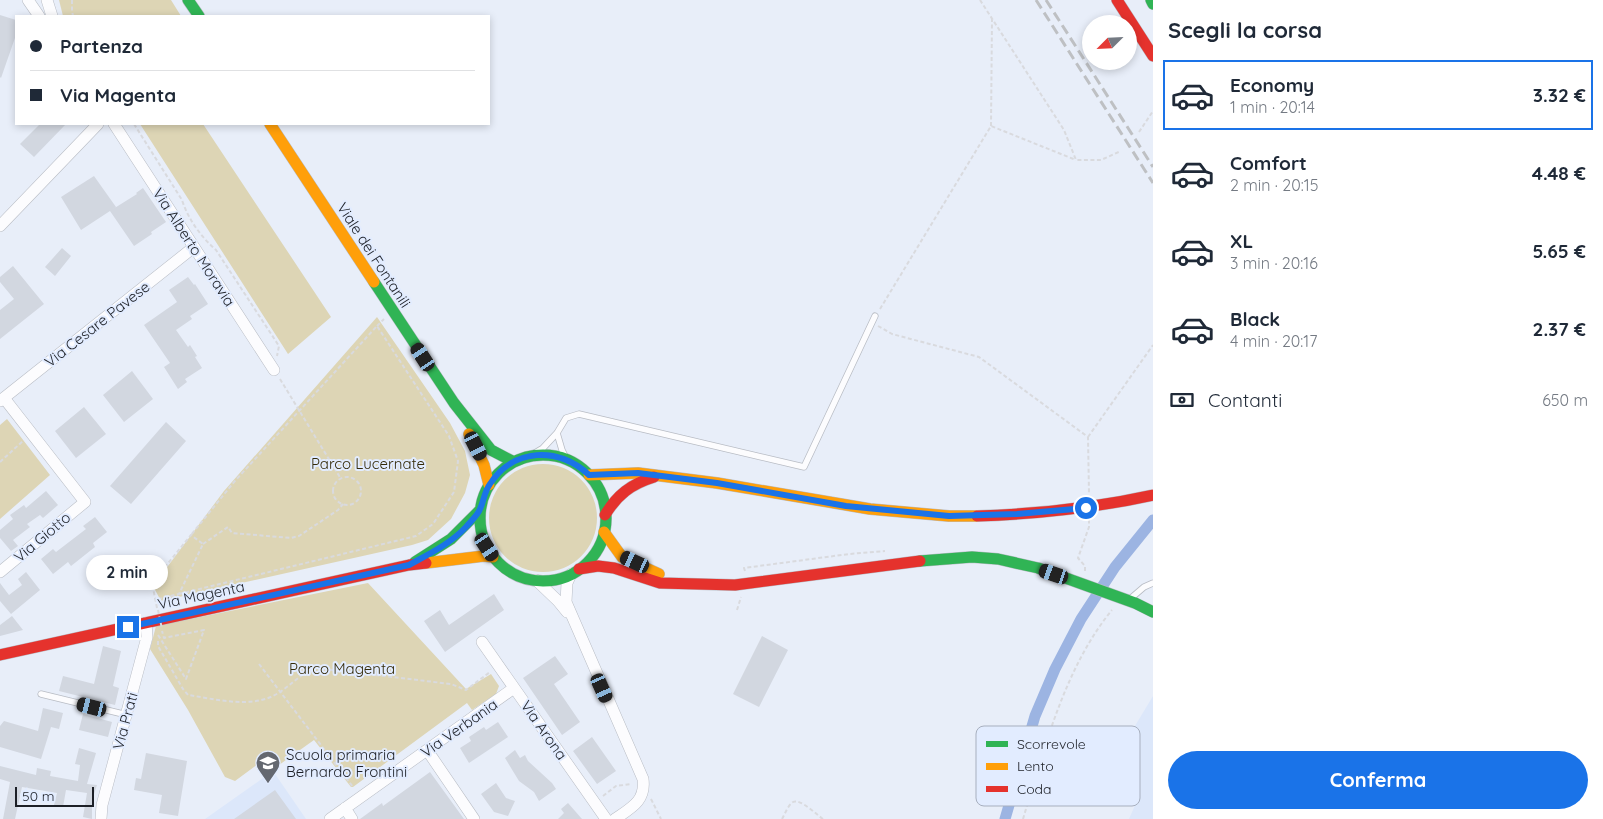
<!DOCTYPE html>
<html lang="it">
<head>
<meta charset="utf-8">
<style>
	body { margin:0; font-family:Quicksand,sans-serif; background:#f6f6f7; color:#1f2937; height:100vh; display:flex; flex-direction:column; font-size:19px; white-space:nowrap }
	* { box-sizing:border-box; margin:0 }
	p { font-size:16px; color:#747a83 }
	.icon { flex:none; width:28px; height:28px; fill:none; stroke:currentColor; stroke-width:2; stroke-linecap:round; stroke-linejoin:round }
	.map { position:relative; flex:1; overflow:hidden }
	.sheet { display:flex; flex-direction:column; background:#fff; width:450px }
	.sheet>* { flex:none }
	.top-card { position:absolute; left:15px; top:15px; width:475px; height:110px; border-radius:0px; box-shadow:0 2px 8px #0003; display:grid; align-content:center; height:110px; padding:0 15px; background:#fff }
	.needle { width:32px; rotate:246deg }
	.fabs { position:absolute; left:1082px; top:15px; display:grid; gap:10px }
	.fabs a { display:grid; place-items:center; width:55px; height:55px; border-radius:50%; background:#fff; box-shadow:0 2px 8px #0003; font-size:25px }
	.scale { position:absolute; left:15px; bottom:12px; width:79px; box-sizing:border-box; padding-left:5px; border:2px solid #1d2027; border-top:0; font-size:14px; line-height:18px; white-space:nowrap; color:#1d2027; -webkit-text-stroke:4px #e2ecff; paint-order:stroke }
	.end { position:absolute; width:22px; height:22px; margin:-11px; border:6px solid #1a73e8; background:#fff; box-shadow:0 0 0 2px #fff }
	.from { border-radius:50% }
	.bubble { position:absolute; height:35px; border-radius:18px; background:#fff; box-shadow:0 2px 8px #0003; font-size:16px; font-weight:700; line-height:35px; text-align:center }
	.car { position:absolute; width:15px; height:30px; margin:-15px -8px; border-radius:6px; box-shadow:0 0 4px 1px #0007; background:linear-gradient(#222 24%,#8ab4d8 0 40%,#222 0 76%,#8ab4d8 0 86%,#222 0) }
	.top-card b { display:flex; align-items:center; gap:18px; height:48px; font-size:19px }
	.top-card b+b { border-top:1px solid #e0e1e3 }
	.top-card i { width:12px; height:12px; background:#1f2937 }
	ul { padding:0; list-style:none }
	li { display:flex; align-items:center; gap:15px; height:70px; margin:0 10px 8px; padding:0 5px; border:2px solid transparent; border-radius:0px }
	li div { flex:1 }
	li b { display:block; font-size:19px }
	li em { font-style:normal; font-weight:700 }
	li.on { border-color:#1a73e8 }
	li>.icon { width:45px; height:45px; stroke-width:1.5 }
	h2 { padding:0 15px; font-size:22px; line-height:60px }
	.pay { display:flex; align-items:center; gap:12px; height:55px; padding:0 15px; font-size:19px }
	.pay p { margin-inline-start:auto }
	.primary-button { display:flex; gap:10px; margin-top:auto; padding:10px 15px }
	.primary-button a { flex:1; height:58px; border-radius:30px; background:#1a73e8; color:#fff; font-size:20px; font-weight:700; line-height:58px; text-align:center }
	main { display:flex; flex:1; min-height:0 }
	.map>svg:first-child { display:block }
</style>
</head>
<body>
<main>
<div class="map">
<svg width="1153" height="819" viewBox="0 0 1153 819">
	<rect width="100%" height="100%" fill="#e8eef9"/>
	<path fill="#dce7fa" d="M1153 696V819H1129L1137 801 1103 779Z
		M273 771 306 819H205Z"/>
	<path fill="#ddd5b5" d="M59 0H171L181 16H63Z
		M140 124H203L331 317 288 354Z
		M377 317 450 423 465 451 470 475 465 493 451 519 428 540 412 545 161 601 153 586 224 491Z
		M7 419 50 475 0 519V425Z
		M489 518a54 54 0 1 1 108 0a54 54 0 1 1-108 0Z
		M368 583 466 689 491 674 499 686 496 694 472 710 467 703 353 787H351L314 740 272 770 265 759 235 781 225 777 188 710 150 649 156 626Z"/>
	<g fill="none" stroke-linecap="round" stroke-linejoin="round">
		<path stroke="#9cb4e2" stroke-width="11" d="M1005 819 1035 716 1055 669 1081 619 1115 567 1153 520"/>
	</g>
	<path fill="#d2d7e0" d="M0 15 16 20V35L1 78 0 77Z
		M40 124H66L34 157 20 144Z
		M94 176 116 207 113 209 137 194 136 193 143 188 166 222 151 232 152 234 134 246 110 211 81 230 61 197Z
		M62 248 71 256 55 276 45 267Z
		M13 266 44 304 0 339V310L14 299 0 282V277Z
		M188 277 194 285 195 284 208 304 190 316 192 319 176 330 188 347 190 345 197 356 195 357 202 368 185 379 187 382 178 389 164 367 170 363 144 325 177 302 169 290Z
		M132 371 153 399 124 422 103 395Z
		M84 407 106 434 76 458 55 431Z
		M166 422 186 441 131 504 110 486Z
		M46 491 58 505 43 518 40 515 27 524 30 527 13 540 18 546 11 551 0 538V530L13 519 10 515 24 505 26 508Z
		M95 517 107 532 93 543 95 547 71 566 68 562 53 574 41 559 53 549 56 552 86 529 83 526Z
		M26 572 40 590 11 614 0 601V583L9 595 22 585 18 579Z
		M494 594 504 610 445 652 424 621 440 610 449 625Z
		M12 616 23 630 0 636V625Z
		M762 636 788 650 759 707 733 694Z
		M103 646 121 651 113 686 119 688 115 705 59 691 63 676 94 684Z
		M555 656 568 674 554 684 580 722 562 735 523 678Z
		M43 708 63 713 59 729 51 727 41 759 0 747V726L4 721 38 731Z
		M83 714 112 722 108 737 79 730Z
		M498 722 508 737 469 763 460 748 471 741 469 737 484 727 486 730Z
		M592 737 616 771 597 784 573 751Z
		M79 748 96 753 87 784 97 785 92 800V819L83 817 87 793 66 790 63 807 54 805 57 793 22 787 15 819H3L10 782 0 779V766L36 775 37 768 51 771 50 776 78 781 80 765 75 764Z
		M515 750 520 758 525 755 528 761 552 783 556 789 539 801 534 792 519 781 505 758Z
		M146 753 187 761 178 816 159 813 162 795 134 790 136 778 141 779Z
		M430 772 464 819H360L382 803 383 806Z
		M496 783 506 798 515 801 508 816 494 812 481 794Z
		M275 790 296 819H234Z
		M568 803 582 819H558L564 813 561 809Z"/>
	<g fill="none" stroke-linecap="round" stroke-linejoin="round">
		<defs>
			<path id="lane" d="M557 433 562 450 567 460
				M528 457 543 448 557 433 566 418 579 414 804 467 875 316
				M1130 599 1144 587 1153 583
				M41 694 127 715"/>
			<path id="street" d="M28 0 39 16
				M47 0 52 16
				M114 124 274 370
				M0 226 98 124
				M0 401 194 247
				M0 572 85 502 4 398
				M571 574 567 583 566 602 643 779C646 801 631 808 615 819
				M536 580 558 601 567 612
				M482 642 606 819
				M427 750 474 819
				M345 808 352 819
				M101 819 102 805 147 637 146 623
				M330 819 514 688"/>
			<path id="fast" d="M188 0 199 16
				M1151 0 1153 4
				M374 282 454 403 491 450 514 462
				M480 518a63 63 0 1 1 126 0a63 63 0 1 1-126 0Z
				M920 561 972 557 998 559 1038 568 1135 603 1153 612
				M415 562 451 539 480 510"/>
			<path id="slow" d="M270 124 374 282
				M469 434 484 465 489 485
				M589 475 638 473 717 483 870 509 949 516H977
				M604 532 622 557 659 574
				M426 563 484 556 493 557"/>
			<path id="jam" d="M1117 0 1153 56
				M605 515C617 495 631 484 654 477
				M579 569 598 566 614 568 660 583 735 585 920 561
				M0 655 409 565 426 563"/>
		</defs>
		<use href="#lane" stroke="#b8bcc4" stroke-width="7"/>
		<use href="#street" stroke="#b8bcc4" stroke-width="12"/>
		<use href="#fast" stroke="#b8bcc4" stroke-width="12"/>
		<use href="#slow" stroke="#b8bcc4" stroke-width="12"/>
		<use href="#jam" stroke="#b8bcc4" stroke-width="12"/>
		<path stroke="#d9dade" stroke-width="2" stroke-dasharray="4 2.5" stroke-linecap="butt" d="M72 0V11L73 16
			M980 0 1064 130 1076 160H1101L1121 151
			M134 124 182 200C188 219 201 237 216 250L279 346 277 356
			M991 126 992 19
			M1139 132 1153 111
			M880 309 991 126 1076 160
			M377 326 384 319
			M878 326 892 334 979 357 1088 437 1089 493
			M280 379 341 479
			M1088 437 1153 345
			M0 462 24 440
			M333 491a14 14 0 1 1 28 0a14 14 0 1 1-28 0Z
			M203 544 228 527 232 533 291 538 299 536 338 510 343 504
			M745 571 744 568 849 554 885 551
			M1085 571V566L1078 558 1089 527V520
			M179 594 416 536 433 524 454 492 458 461 449 436 377 326 234 482 191 535
			M157 608 152 583 191 535 203 544 179 594 158 599 160 606
			M737 610 741 597
			M158 635 186 679 204 630 164 638 162 631
			M158 641V646L183 689 188 695C215 699 248 708 273 696 289 688 299 674 316 668L451 684 466 690 490 672
			M259 664 353 787
			M603 796 616 786 632 784
			M651 799 661 819
			M782 819C785 814 788 805 793 802 800 798 817 815 823 819
			M1023 819C1044 749 1065 667 1112 610"/>
		<use href="#lane" stroke="#fcfcfe" stroke-width="5.5"/>
		<use href="#street" stroke="#fcfcfe" stroke-width="11"/>
		<use href="#fast" stroke="#30b455" stroke-width="11"/>
		<use href="#slow" stroke="#ff9f0a" stroke-width="11"/>
		<use href="#jam" stroke="#e5322d" stroke-width="11"/>
		<path stroke="#bec0c3" stroke-width="3" stroke-dasharray="10 5" stroke-linecap="butt" d="M1036 0 1153 183
			M1046 0 1153 167"/>
		<defs>
			<path id="jam-bridge" d="M977 516C1038 514 1094 508 1153 495"/>
		</defs>
		<use href="#jam-bridge" stroke="#b8bcc4" stroke-width="12" stroke-linecap="butt"/>
		<path stroke="#d9dade" stroke-width="2" stroke-dasharray="4 2.5" stroke-linecap="butt" d="M158 610 162 629"/>
		<use href="#jam-bridge" stroke="#e5322d" stroke-width="11"/>
	</g>
	<g fill="none" stroke-linecap="round" stroke-linejoin="round">
		<path stroke="#1a73e8" stroke-width="6" d="M128 627 409 565C429 554 450 544 466 527 470 522 478 515 480 509 484 501 484 492 490 484 513 448 559 446 589 475L638 473 717 483 846 506 949 516 1017 514 1086 508"/>
	</g>
	<defs>
		<symbol id="school-pin" viewBox="-11 -11 22 30"><path d="M0 17L-7.5 6A9.5 9.5 0 1 1 7.5 6Z" fill="#646870" stroke="#e2ecff"/><path d="M0-5L7-2L0 1L-7-2ZM-4 1L0 2.5L4 1V4Q0 6-4 4Z" fill="#fff"/></symbol>
	</defs>
	<g fill-rule="evenodd">
		<use href="#school-pin" x="254" y="749" width="28" height="38"/>
	</g>
	<g text-anchor="middle" dominant-baseline="central" stroke-width="4" stroke-linejoin="round" paint-order="stroke">
		<g font-size="15" fill="#1d2027" stroke="#e2ecff">
			<text transform="translate(194 247) rotate(57)">Via Alberto Moravia</text>
			<text transform="translate(374 255) rotate(57)">Viale dei Fontanili</text>
			<text transform="translate(97 324) rotate(-38)">Via Cesare Pavese</text>
			<text transform="translate(42 537) rotate(-40)">Via Giotto</text>
			<text transform="translate(201 595) rotate(-12)">Via Magenta</text>
			<text transform="translate(125 721) rotate(-75)">Via Prati</text>
			<text transform="translate(459 728) rotate(-35)">Via Verbania</text>
			<text transform="translate(544 730) rotate(55)">Via Arona</text>
		</g>
		<g font-size="15" fill="#342a08" stroke="#e2ecff">
			<text x="368" y="463">Parco Lucernate</text>
			<text x="342" y="668">Parco Magenta</text>
		</g>
		<g font-size="15" fill="#1d2027" stroke="#e2ecff" text-anchor="start">
			<text x="286" y="754">Scuola primaria<tspan x="286" dy="17">Bernardo Frontini</tspan></text>
		</g>
	</g>
	<rect x="976" y="726" width="164" height="80" rx="8" fill="#e2ecff" stroke="#a7afbe" stroke-width="1"/>
	<rect x="986" y="741" width="22" height="6" fill="#30b455"/>
	<rect x="986" y="763" width="22" height="7" fill="#ff9f0a"/>
	<rect x="986" y="786" width="22" height="6" fill="#e5322d"/>
	<g font-size="14" fill="#1d2027">
		<text x="1017" y="749">Scorrevole</text>
		<text x="1017" y="771">Lento</text>
		<text x="1017" y="794">Coda</text>
	</g>
</svg>
<div class="fabs">
<a><svg class="needle" viewBox="-14 -14 28 28"><path d="M0-13l5 13h-10z" fill="#e53935"/><path d="M0 13l5-13h-10z" fill="#747a83"/></svg></a>
</div>
<div class="scale">50 m</div>
<i class="end from" style="left:1086px;top:508px"></i>
<i class="end" style="left:128px;top:627px"></i>
<div class="bubble" style="left:86px;top:555px;width:82px">2 min</div>
<i class="car" style="left:423px;top:357px;rotate:327deg"></i>
<i class="car" style="left:476px;top:446px;rotate:153deg"></i>
<i class="car" style="left:487px;top:547px;rotate:147deg"></i>
<i class="car" style="left:635px;top:562px;rotate:295deg"></i>
<i class="car" style="left:1054px;top:574px;rotate:289deg"></i>
<i class="car" style="left:602px;top:688px;rotate:156deg"></i>
<i class="car" style="left:92px;top:707px;rotate:284deg"></i>
<div class="top-card">
<b><i class="from"></i>Partenza</b>
<b><i></i>Via Magenta</b>
</div>
</div>
<section class="sheet">
<h2>Scegli la corsa</h2>
<ul>
<li class="on"><svg class="icon" aria-label="car" viewBox="0 0 24 24"><path d="M5 17H2v-5l4-1 3-4h7l3 4 3 1v5h-3M9 17h6M6 11h13"/><circle cx="7" cy="17" r="2"/><circle cx="17" cy="17" r="2"/></svg><div><b>Economy</b><p>1 min · 20:14</p></div><em>3.32 €</em></li>
<li><svg class="icon" aria-label="car" viewBox="0 0 24 24"><path d="M5 17H2v-5l4-1 3-4h7l3 4 3 1v5h-3M9 17h6M6 11h13"/><circle cx="7" cy="17" r="2"/><circle cx="17" cy="17" r="2"/></svg><div><b>Comfort</b><p>2 min · 20:15</p></div><em>4.48 €</em></li>
<li><svg class="icon" aria-label="car" viewBox="0 0 24 24"><path d="M5 17H2v-5l4-1 3-4h7l3 4 3 1v5h-3M9 17h6M6 11h13"/><circle cx="7" cy="17" r="2"/><circle cx="17" cy="17" r="2"/></svg><div><b>XL</b><p>3 min · 20:16</p></div><em>5.65 €</em></li>
<li><svg class="icon" aria-label="car" viewBox="0 0 24 24"><path d="M5 17H2v-5l4-1 3-4h7l3 4 3 1v5h-3M9 17h6M6 11h13"/><circle cx="7" cy="17" r="2"/><circle cx="17" cy="17" r="2"/></svg><div><b>Black</b><p>4 min · 20:17</p></div><em>2.37 €</em></li>
</ul>
<div class="pay"><svg class="icon" aria-label="cash" viewBox="0 0 24 24"><path d="M3 7h18v10H3z"/><circle cx="12" cy="12" r="2"/></svg>Contanti<p>650 m</p></div>
<div class="primary-button"><a>Conferma</a></div>
</section>
</main>
</body>
</html>
